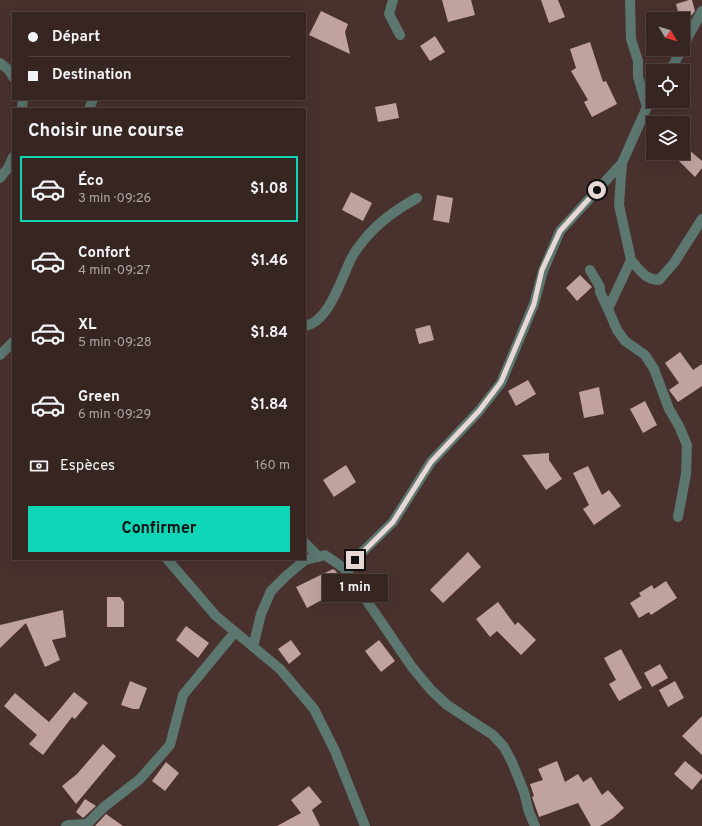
<!DOCTYPE html>
<html lang="fr">
<head>
<meta charset="utf-8">
<style>
	body { margin:0; font-family:Overpass,sans-serif; background:#3e2d2a; color:#f1f3f6; height:100vh; display:flex; flex-direction:column; font-size:15px; white-space:nowrap }
	* { box-sizing:border-box; margin:0 }
	p { font-size:13px; color:#aaa5a5 }
	.icon { flex:none; width:22px; height:22px; fill:none; stroke:currentColor; stroke-width:2; stroke-linecap:round; stroke-linejoin:round }
	.map { position:relative; flex:1; overflow:hidden }
	.drawer { position:absolute; left:12px; top:108px; width:294px; height:452px; display:flex; flex-direction:column; background:#372522; border-radius:0px; box-shadow:0 4px 16px #0002,0 0 0 1px #514240 }
	.drawer>* { flex:none }
	.top-card { position:absolute; left:12px; top:12px; width:294px; height:88px; border-radius:0px; box-shadow:0 4px 16px #0002,0 0 0 1px #514240; display:grid; align-content:center; height:88px; padding:0 16px; background:#372522 }
	.needle { width:26px; rotate:128deg }
	.tools { position:absolute; left:646px; top:12px; display:grid; gap:8px }
	.tools a { display:grid; place-items:center; width:44px; height:44px; border-radius:0px; background:#372522; box-shadow:0 4px 16px #0002,0 0 0 1px #514240; font-size:20px }
	.end { position:absolute; width:18px; height:18px; margin:-9px; border:5px solid #e7d7d5; background:#111; box-shadow:0 0 0 2px #111 }
	.from { border-radius:50% }
	.bubble { position:absolute; height:28px; border-radius:0px; background:#372522; box-shadow:0 4px 16px #0002,0 0 0 1px #514240; font-size:13px; font-weight:700; line-height:28px; text-align:center }
	.top-card b { display:flex; align-items:center; gap:14px; height:38px; font-size:15px }
	.top-card b+b { border-top:1px solid #514240 }
	.top-card i { width:10px; height:10px; background:#f1f3f6 }
	ul { padding:0; list-style:none }
	li { display:flex; align-items:center; gap:12px; height:66px; margin:0 8px 6px; padding:0 8px; border:2px solid transparent; border-radius:0px }
	li div { flex:1 }
	li b { display:block; font-size:15px }
	li em { font-style:normal; font-weight:700 }
	li.on { border-color:#0dd5b5 }
	li>.icon { width:36px; height:36px; stroke-width:1.5 }
	h2 { padding:0 16px; font-size:18px; line-height:48px }
	.pay { display:flex; align-items:center; gap:10px; height:44px; padding:0 16px; font-size:15px }
	.pay p { margin-inline-start:auto }
	.action { display:flex; gap:8px; margin-top:auto; padding:8px 16px }
	.action a { flex:1; height:46px; border-radius:0px; background:#0dd5b5; color:#111; font-size:16px; font-weight:700; line-height:46px; text-align:center }
	.map>svg:first-child { display:block }
</style>
</head>
<body>
<div class="map">
<svg width="702" height="826" viewBox="0 0 702 826">
	<rect width="100%" height="100%" fill="#49312e"/>
	<path fill="#c0a29e" d="M442 0H471L475 15 448 22Z
		M541 0H558L565 17 549 23Z
		M689 0H692L695 11 692 15 680 19 676 4Z
		M321 11 348 24 345 32 350 54 309 35Z
		M435 36 445 52 430 61 420 46Z
		M590 42 603 82 606 81 617 104 592 117 584 102 588 100 571 71 576 68 570 49Z
		M396 103 399 118 378 122 375 107Z
		M688 149 702 161V168L695 177 678 160Z
		M351 192 372 203 363 221 342 210Z
		M437 195 453 198 449 223 433 220Z
		M580 275 592 287 577 301 566 288Z
		M430 325 434 340 419 344 415 329Z
		M680 352 693 370 702 364V386L678 402 669 390 679 383 665 363Z
		M528 380 536 394 516 406 508 391Z
		M599 387 604 414 584 418 579 392Z
		M645 401 657 425 643 433 630 409Z
		M549 453V460L562 479 546 490 522 455Z
		M346 465 356 482 334 497 323 480Z
		M588 466 602 495 609 490 621 506 594 525 583 509 589 505 573 473Z
		M468 552 481 567 443 603 430 590Z
		M333 569 336 571 345 589 331 596V595L307 608 296 587Z
		M666 581 677 598 651 615 649 612 639 618 630 603 641 596 639 593 652 585 654 589Z
		M107 597H120L124 602V627H107Z
		M498 602 515 625 518 622 536 640 521 655 497 631 490 637 476 619Z
		M63 610 66 637 52 640 60 660 45 667 26 623 0 648V625Z
		M186 626 209 643 198 658 176 640Z
		M291 640 301 654 289 664 278 649Z
		M379 640 395 661 381 672 365 651Z
		M621 649 642 688 619 701 609 684 616 680 604 658Z
		M660 664 668 678 652 687 644 673Z
		M130 681 147 688 139 709H133L121 705Z
		M675 681 684 698 668 707 659 690Z
		M74 692 88 703 75 719 72 717 43 755 29 744 37 735 4 706 15 693 49 722Z
		M702 716V755L682 736Z
		M103 744 116 756 76 804 62 786 77 774Z
		M557 761 565 782 578 774 583 782 591 777 602 795 608 790 624 808 613 818 600 826H591L578 803 539 817 532 797 534 796 530 784 543 780 538 769Z
		M685 761 702 775V778L692 790 674 774Z
		M166 762 179 773 165 791 152 781Z
		M309 786 322 802 312 810 320 826H277L301 813 291 800Z
		M85 799 96 806 83 818 76 812Z
		M106 814 123 826H95Z"/>
	<g fill="none" stroke-linecap="round" stroke-linejoin="round">
		<path stroke="#5b776f" stroke-width="10" d="M393 0 389 14 400 35
			M630 0 631 39 638 61V77L647 107
			M683 46 702 11
			M0 63 9 70 13 77
			M670 71 682 49
			M653 99 647 107 622 163 619 205 631 260 608 309 617 330 625 341 645 355 654 369 669 409 679 426 687 445 686 474 678 517
			M22 109 23 99
			M89 109 93 99
			M0 178 8 168 13 157
			M631 260C640 270 644 279 659 280L674 263 702 219
			M590 270 600 287V292L608 309
			M305 326C330 321 341 278 352 257 355 251 360 245 364 240 379 221 397 209 417 198
			M0 355 13 342
			M305 543 319 557
			M167 559 216 616 280 669 314 709 335 751 365 826
			M345 569 412 667 431 690 447 705 493 735 504 747 512 762 524 792 529 812 535 826
			M253 647 261 614 271 591 286 576 305 560 325 555 345 569 393 522 431 462 479 411 501 383 534 304 543 271 560 231 622 163
			M66 826 68 825 87 824 104 807 140 779 170 745 183 695 235 632"/>
	</g>
	<g fill="none" stroke-linecap="round" stroke-linejoin="round">
		<path stroke="#e7d7d5" stroke-width="5" d="M355 560 393 522 431 462 479 411 501 382 534 304 542 270 560 231 597 190"/>
	</g>
</svg>
<div class="tools">
<a><svg class="needle" viewBox="-14 -14 28 28"><path d="M0-13l5 13h-10z" fill="#e53935"/><path d="M0 13l5-13h-10z" fill="#aaa5a5"/></svg></a>
<a><svg class="icon" aria-label="locate" viewBox="0 0 24 24"><circle cx="12" cy="12" r="6"/><path d="M12 2v4M12 18v4M2 12h4M18 12h4"/></svg></a>
<a><svg class="icon" aria-label="layers" viewBox="0 0 24 24"><path d="M12 4l9 5-9 5-9-5zM3 14l9 5 9-5"/></svg></a>
</div>
<i class="end from" style="left:597px;top:190px"></i>
<i class="end" style="left:355px;top:560px"></i>
<div class="bubble" style="left:322px;top:574px;width:66px">1 min</div>
<div class="top-card">
<b><i class="from"></i>Départ</b>
<b><i></i>Destination</b>
</div>
<section class="drawer">
<h2>Choisir une course</h2>
<ul>
<li class="on"><svg class="icon" aria-label="car" viewBox="0 0 24 24"><path d="M5 17H2v-5l4-1 3-4h7l3 4 3 1v5h-3M9 17h6M6 11h13"/><circle cx="7" cy="17" r="2"/><circle cx="17" cy="17" r="2"/></svg><div><b>Éco</b><p>3 min · 09:26</p></div><em>$1.08</em></li>
<li><svg class="icon" aria-label="car" viewBox="0 0 24 24"><path d="M5 17H2v-5l4-1 3-4h7l3 4 3 1v5h-3M9 17h6M6 11h13"/><circle cx="7" cy="17" r="2"/><circle cx="17" cy="17" r="2"/></svg><div><b>Confort</b><p>4 min · 09:27</p></div><em>$1.46</em></li>
<li><svg class="icon" aria-label="car" viewBox="0 0 24 24"><path d="M5 17H2v-5l4-1 3-4h7l3 4 3 1v5h-3M9 17h6M6 11h13"/><circle cx="7" cy="17" r="2"/><circle cx="17" cy="17" r="2"/></svg><div><b>XL</b><p>5 min · 09:28</p></div><em>$1.84</em></li>
<li><svg class="icon" aria-label="car" viewBox="0 0 24 24"><path d="M5 17H2v-5l4-1 3-4h7l3 4 3 1v5h-3M9 17h6M6 11h13"/><circle cx="7" cy="17" r="2"/><circle cx="17" cy="17" r="2"/></svg><div><b>Green</b><p>6 min · 09:29</p></div><em>$1.84</em></li>
</ul>
<div class="pay"><svg class="icon" aria-label="cash" viewBox="0 0 24 24"><path d="M3 7h18v10H3z"/><circle cx="12" cy="12" r="2"/></svg>Espèces<p>160 m</p></div>
<div class="action"><a>Confirmer</a></div>
</section>
</div>
</body>
</html>
